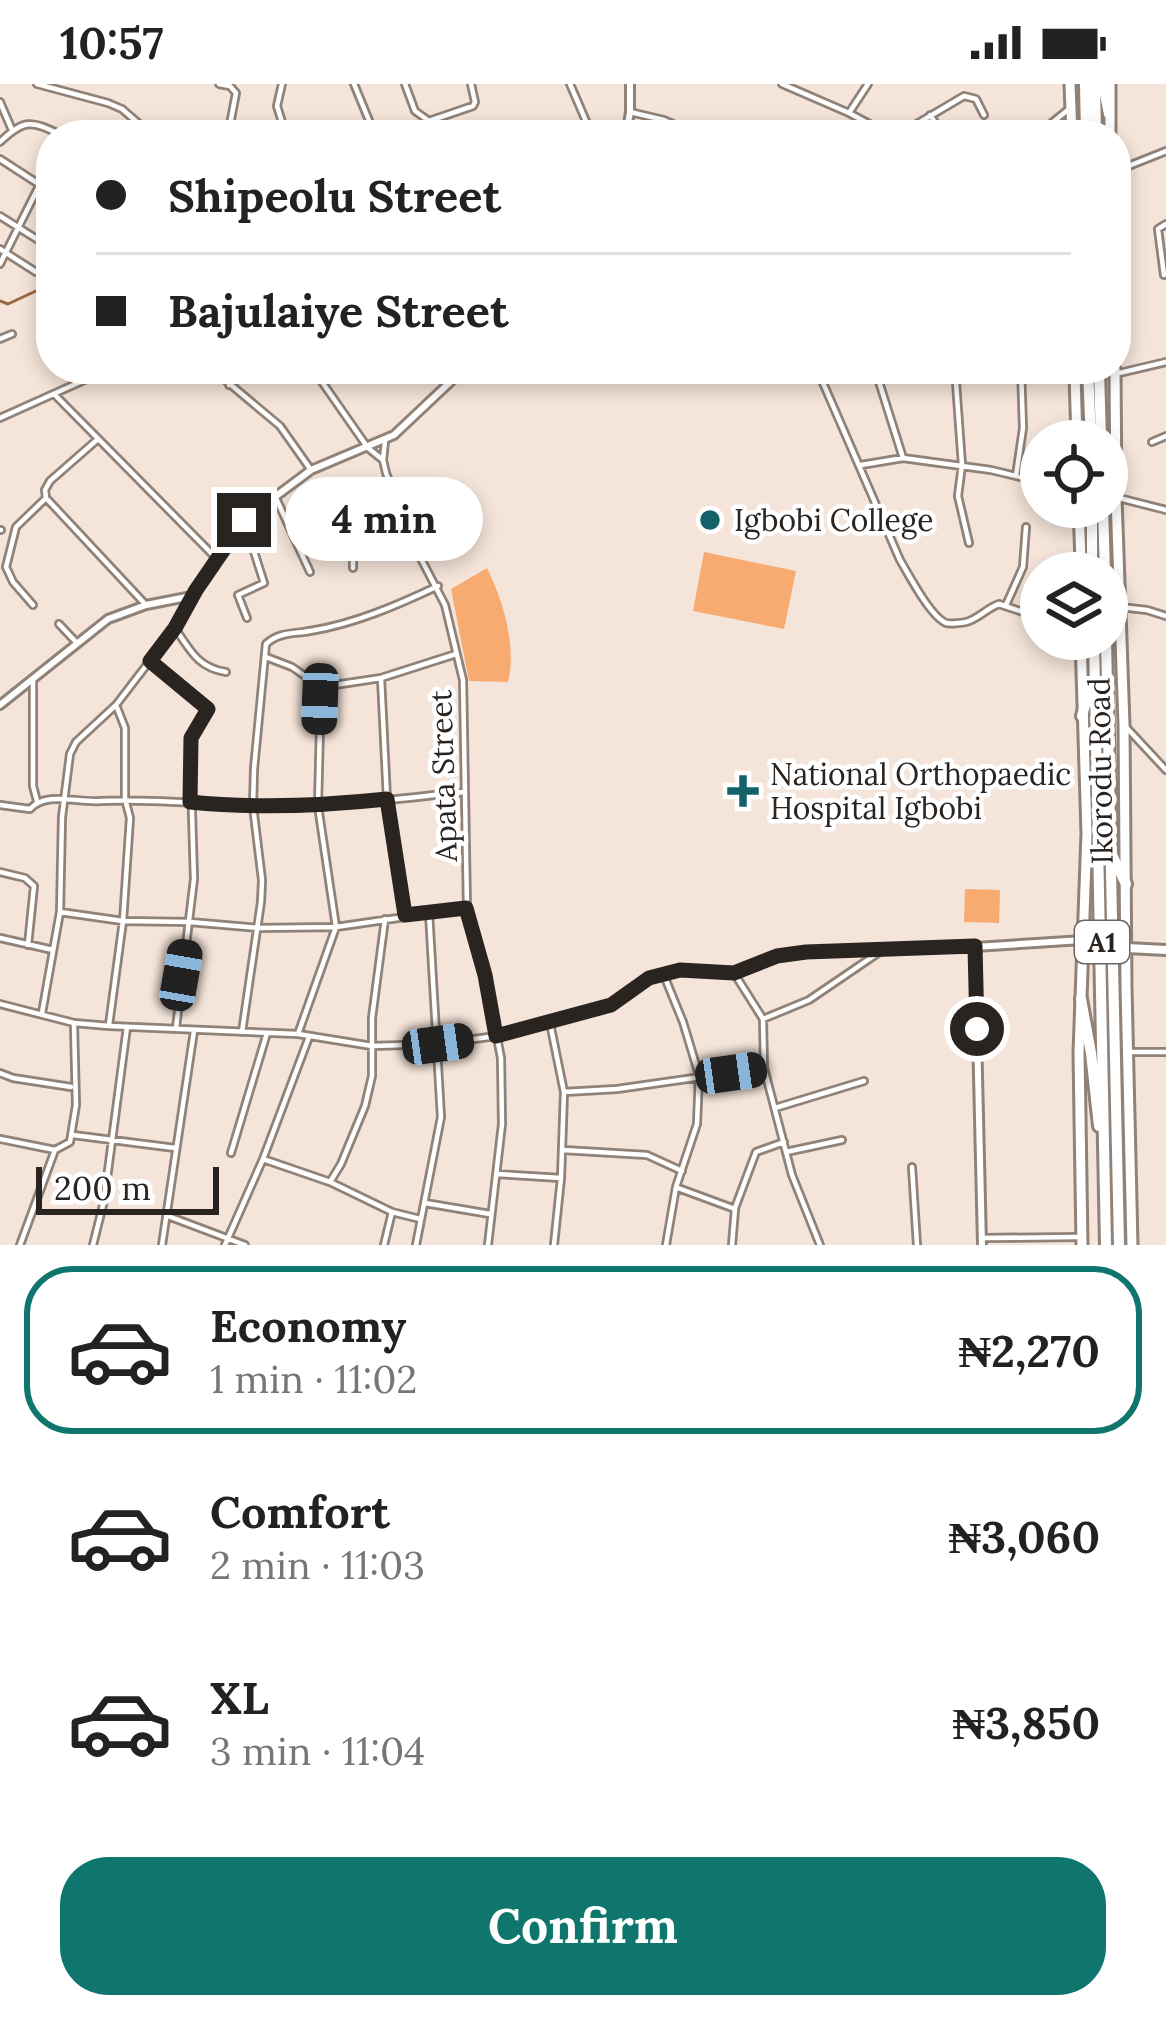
<!DOCTYPE html>
<html lang="en">
<head>
<meta charset="utf-8">
<style>
	body { margin:0; font-family:Lora,serif; background:#f6f6f6; color:#222; height:100vh; display:flex; flex-direction:column; font-size:45px; white-space:nowrap }
	* { box-sizing:border-box; margin:0 }
	p { font-size:39px; color:#767676 }
	.icon { flex:none; width:66px; height:66px; fill:none; stroke:currentColor; stroke-width:2; stroke-linecap:round; stroke-linejoin:round }
	.map { position:relative; height:1161px; overflow:hidden }
	.side { display:flex; flex-direction:column; background:#fff; flex:1 }
	.side>* { flex:none }
	.banner { position:absolute; left:36px; top:36px; width:1095px; height:264px; border-radius:48px; box-shadow:0 6px 18px #0003; display:grid; align-content:center; height:264px; padding:0 60px; background:#fff }
	.buttons { position:absolute; left:1020px; top:336px; display:grid; gap:24px }
	.buttons a { display:grid; place-items:center; width:108px; height:108px; border-radius:50%; background:#fff; box-shadow:0 6px 18px #0003; font-size:60px }
	.scale { position:absolute; left:36px; bottom:30px; width:183px; box-sizing:border-box; padding-left:12px; border:6px solid #2a2420; border-top:0; font-size:33px; line-height:42px; white-space:nowrap; color:#2a2420; -webkit-text-stroke:9px #fff; paint-order:stroke }
	.end { position:absolute; width:54px; height:54px; margin:-27px; border:15px solid #2a2420; background:#fff; box-shadow:0 0 0 6px #fff }
	.from { border-radius:50% }
	.bubble { position:absolute; height:84px; border-radius:42px; background:#fff; box-shadow:0 6px 18px #0003; font-size:39px; font-weight:800; line-height:84px; text-align:center }
	.car { position:absolute; width:36px; height:72px; margin:-36px -18px; border-radius:15px; box-shadow:0 0 9px 3px #0007; background:linear-gradient(#222 24%,#8ab4d8 0 40%,#222 0 76%,#8ab4d8 0 86%,#222 0) }
	.banner b { display:flex; align-items:center; gap:42px; height:114px; font-size:45px }
	.banner b+b { border-top:3px solid #e0e0e0 }
	.banner i { width:30px; height:30px; background:#222 }
	ul { padding:21px 0 0; list-style:none }
	li { display:flex; align-items:center; gap:36px; height:168px; margin:0 24px 18px; padding:0 36px; border:6px solid transparent; border-radius:48px }
	li div { flex:1 }
	li b { display:block; font-size:45px }
	li em { font-style:normal; font-weight:800 }
	li.selected { border-color:#0f766e }
	li>.icon { width:108px; height:108px; stroke-width:1.5 }
	.cta { display:flex; gap:24px; margin-top:auto; padding:24px 60px }
	.cta a { flex:1; height:138px; border-radius:48px; background:#0f766e; color:#fff; font-size:48px; font-weight:800; line-height:138px; text-align:center }
	.status { display:flex; justify-content:space-between; align-items:center; height:84px; padding:0 60px; background:#fff; direction:ltr }
	.status svg { height:33px; fill:currentColor }
	.map>svg:first-child { display:block }
</style>
</head>
<body>
<div class="status"><b>10:57</b><svg viewBox="0 0 49 12"><path d="M0 12V9h3v3zM5 12V6h3v6zM10 12V3h3v9zM15 12V0h3v12zM26 1h20v11H26zM47 4h2v5h-2z"/></svg></div>
<div class="map">
<svg width="1166" height="1161" viewBox="0 0 1166 1161">
	<rect width="100%" height="100%" fill="#f4e4d9"/>
	<path fill="#f8ab70" d="M704 468 796 487 784 545 693 527Z
		M487 484C503 516 517 563 508 598L469 597 451 505Z
		M965 805 1000 806 999 839 964 838Z"/>
	<g fill="none" stroke-linecap="round" stroke-linejoin="round">
		<path stroke="#9e673d" stroke-width="3" d="M0 217 8 220 51 200"/>
		<defs>
			<path id="minor" d="M37 0 108 19 122 25 152 51
				M219 0 230 2 236 9 228 51
				M282 0 277 22 286 51
				M354 0 375 51
				M405 0 415 27 429 37 439 51
				M570 0 592 51
				M782 0 849 29 890 51
				M0 18 12 46
				M630 28 664 36 698 51
				M849 29 868 0
				M930 31 944 51
				M429 37 473 22 475 18 471 0
				M898 51 964 12 976 15 984 31
				M1037 51 1069 25
				M0 58C24 35 31 36 61 51
				M0 75 51 108
				M1116 87 1166 67
				M0 132 51 164
				M0 165 36 188 51 177
				M0 180 51 78
				M1164 191 1158 145 1166 140
				M0 255 12 250
				M212 285 280 342 311 386
				M313 285 368 364 383 376
				M817 285 900 476C909 491 930 532 946 539 950 540 962 539 966 538 978 535 987 524 999 520L1041 534
				M875 285 903 374
				M955 285 962 381 958 412 969 459
				M1115 290 1166 278
				M229 301 253 285
				M54 310 217 475
				M0 334 109 285
				M385 357 383 376 386 389 417 467 445 521 463 596 467 824 485 891 501 974 502 1040 488 1161
				M1152 358 1166 352
				M861 381 903 374 991 386 1041 398
				M1016 392 1023 344 1021 285
				M275 412 310 488
				M1119 414 1166 426
				M48 416 146 521
				M244 436 264 499 238 511 247 534
				M0 446H1
				M353 484V473L391 451 405 437
				M33 521 13 498 6 483 16 443 46 414 45 406 50 397 98 355
				M1006 521 1023 483 1026 443
				M1120 523 1147 526 1166 532
				M59 540 77 559
				M175 544C190 566 198 584 226 588
				M266 573 292 583 321 603 381 594 456 570
				M150 577 208 625 197 641 190 662 194 795 176 944
				M381 594 387 715 405 831
				M33 597V702L37 717
				M1125 642 1166 686
				M0 721 30 725C46 707 78 719 100 717 163 714 224 723 286 723 345 722 404 714 463 708
				M0 788 25 794 34 802 28 861
				M60 828 123 837 190 838 258 844 336 843 467 824
				M0 854 53 866
				M663 889 683 938 699 991 697 1040 676 1103 666 1161
				M734 889 763 935 764 984 792 1091 820 1161
				M0 920 74 939 109 942 298 950 372 962 438 960 496 952 611 921 649 894 680 886 734 889 777 872 805 868 975 863
				M42 929 60 828 62 733 70 670 76 658 116 621 175 544 192 512
				M763 935 809 916 881 867
				M550 939 564 1008 561 1094 554 1161
				M109 941 123 837 130 734 125 715V644L116 621
				M242 948 261 818 262 796 253 722 254 685 266 560C279 548 293 550 310 547 354 540 398 521 438 502
				M298 950 336 843 318 722 321 603
				M1130 968H1166
				M0 989 13 994 71 1003
				M564 1008 617 1005 764 984
				M775 1024 864 997
				M73 1051 175 1064
				M0 1055 55 1066 70 1058 76 1021 74 941
				M563 1066 647 1071 682 1087
				M786 1068 842 1056
				M231 1069 267 949
				M263 1075 330 1098 392 1128 420 1135
				M912 1083 917 1161
				M497 1090 561 1094
				M330 1098 341 1080 365 1022 372 992V934L385 835
				M678 1104 735 1125 732 1161
				M425 1119 490 1130
				M735 1124 756 1068 784 1058
				M168 1132 245 1161
				M982 1154 1078 1153
				M20 1161 55 1066
				M93 1161 104 1117 127 943
				M162 1161 194 947
				M225 1161 263 1075 309 953
				M384 1161 392 1128
				M416 1161 441 1033 429 829"/>
			<path id="tertiary" d="M626 51 630 28V0
				M0 621 108 535 146 521 192 512 244 436 311 386 394 351 464 285
				M982 1161 975 863 1083 856"/>
			<path id="secondary" d="M1127 864 1166 866"/>
			<path id="primary" d="M1070 0 1072 51
				M1110 0V51
				M1115 285 1116 413 1124 641 1126 903 1132 1161
				M1075 290 1077 357
				M1079 423 1081 478
				M1081 555 1087 749 1079 969 1082 1161"/>
			<path id="motorway" d="M1085 0 1086 51
				M1095 0 1096 51
				M1103 0 1109 30
				M1088 285 1091 357
				M1099 285 1101 357
				M1075 294 1076 285
				M1092 423V489
				M1103 423 1105 489
				M1081 472 1084 489
				M1094 555 1106 1161
				M1106 555 1119 1161
				M1106 560 1120 529
				M1082 632 1092 596
				M1112 771 1126 800
				M1081 915 1091 969 1099 1042"/>
		</defs>
		<use href="#minor" stroke="#908277" stroke-width="10"/>
		<use href="#tertiary" stroke="#908277" stroke-width="12"/>
		<use href="#secondary" stroke="#908277" stroke-width="14"/>
		<use href="#primary" stroke="#908277" stroke-width="15"/>
		<use href="#motorway" stroke="#908277" stroke-width="16"/>
		<use href="#minor" stroke="#fff" stroke-width="4.5"/>
		<use href="#tertiary" stroke="#fff" stroke-width="6"/>
		<use href="#secondary" stroke="#fff" stroke-width="8"/>
		<use href="#primary" stroke="#fff" stroke-width="9"/>
		<use href="#motorway" stroke="#fff" stroke-width="10"/>
	</g>
	<g fill="none" stroke-linecap="round" stroke-linejoin="round">
		<path stroke="#2a2420" stroke-width="15" d="M244 436 196 506 175 544 150 577 208 625 191 654 190 718C257 725 321 722 387 715L405 831 466 824 485 891 496 952 611 921 649 894 680 886 734 889 777 872 806 868 975 862 977 945"/>
	</g>
	<g fill="#13616b" stroke="#fff" stroke-width="4.5">
		<circle cx="710" cy="436" r="12"/>
		<path d="M737 689h12v12h12v12h-12v12h-12v-12h-12v-12h12z"/>
	</g>
	<g text-anchor="middle" dominant-baseline="central" stroke-width="9" stroke-linejoin="round" paint-order="stroke">
		<rect fill="#fff" stroke="#6a6663" stroke-width="3" x="1075" y="837" width="54" height="42" rx="9"/>
		<g font-size="27" font-weight="bold" fill="#2a2420">
			<text x="1102" y="858">A1</text>
		</g>
		<g font-size="30" fill="#2a2420" stroke="#fff" text-anchor="start">
			<text x="734" y="436">Igbobi College</text>
			<text x="770" y="690">National Orthopaedic<tspan x="770" dy="34">Hospital Igbobi</tspan></text>
		</g>
		<g font-size="30" fill="#2a2420" stroke="#fff">
			<text transform="translate(1100 687) rotate(-91)">Ikorodu Road</text>
			<text transform="translate(443 692) rotate(-92)">Apata Street</text>
		</g>
	</g>
</svg>
<div class="buttons">
<a><svg class="icon" aria-label="locate" viewBox="0 0 24 24"><circle cx="12" cy="12" r="6"/><path d="M12 2v4M12 18v4M2 12h4M18 12h4"/></svg></a>
<a><svg class="icon" aria-label="layers" viewBox="0 0 24 24"><path d="M12 4l9 5-9 5-9-5zM3 14l9 5 9-5"/></svg></a>
</div>
<div class="scale">200 m</div>
<i class="end from" style="left:977px;top:945px"></i>
<i class="end" style="left:244px;top:436px"></i>
<div class="bubble" style="left:285px;top:393px;width:198px">4 min</div>
<i class="car" style="left:320px;top:615px;rotate:182deg"></i>
<i class="car" style="left:181px;top:891px;rotate:10deg"></i>
<i class="car" style="left:438px;top:960px;rotate:82deg"></i>
<i class="car" style="left:731px;top:989px;rotate:82deg"></i>
<div class="banner">
<b><i class="from"></i>Shipeolu Street</b>
<b><i></i>Bajulaiye Street</b>
</div>
</div>
<section class="side">
<ul>
<li class="selected"><svg class="icon" aria-label="car" viewBox="0 0 24 24"><path d="M5 17H2v-5l4-1 3-4h7l3 4 3 1v5h-3M9 17h6M6 11h13"/><circle cx="7" cy="17" r="2"/><circle cx="17" cy="17" r="2"/></svg><div><b>Economy</b><p>1 min · 11:02</p></div><em>₦2,270</em></li>
<li><svg class="icon" aria-label="car" viewBox="0 0 24 24"><path d="M5 17H2v-5l4-1 3-4h7l3 4 3 1v5h-3M9 17h6M6 11h13"/><circle cx="7" cy="17" r="2"/><circle cx="17" cy="17" r="2"/></svg><div><b>Comfort</b><p>2 min · 11:03</p></div><em>₦3,060</em></li>
<li><svg class="icon" aria-label="car" viewBox="0 0 24 24"><path d="M5 17H2v-5l4-1 3-4h7l3 4 3 1v5h-3M9 17h6M6 11h13"/><circle cx="7" cy="17" r="2"/><circle cx="17" cy="17" r="2"/></svg><div><b>XL</b><p>3 min · 11:04</p></div><em>₦3,850</em></li>
</ul>
<div class="cta"><a>Confirm</a></div>
</section>
</body>
</html>
